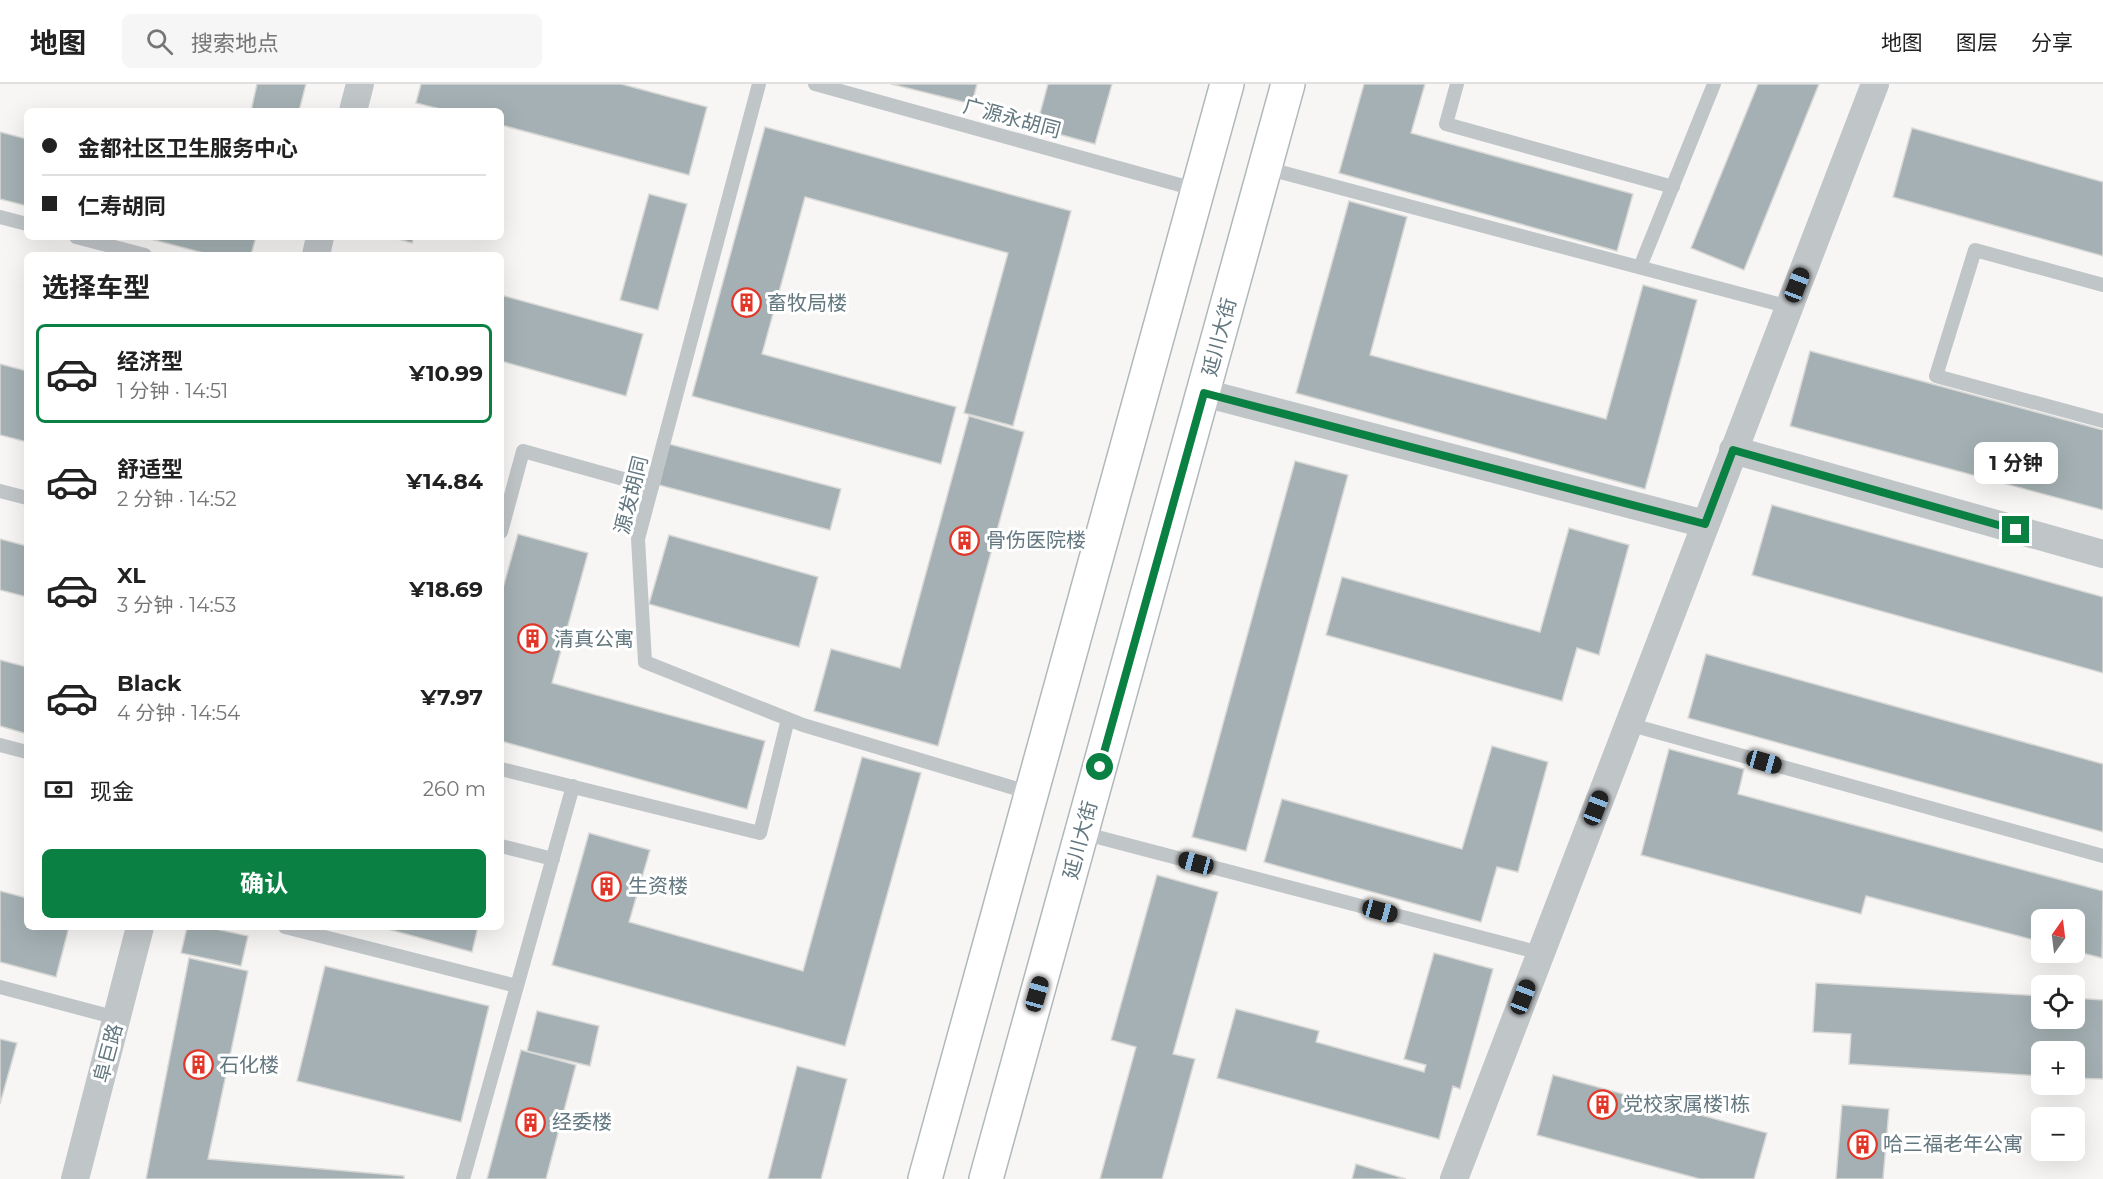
<!DOCTYPE html>
<html lang="zh">
<head>
<meta charset="utf-8">
<style>
	body { margin:0; font-family:Montserrat,"Noto Sans SC",sans-serif; background:#f6f6f6; color:#222; height:100vh; display:flex; flex-direction:column; font-size:22px; white-space:nowrap }
	* { box-sizing:border-box; margin:0 }
	p { font-size:20px; color:#767676 }
	.icon { flex:none; width:33px; height:33px; fill:none; stroke:currentColor; stroke-width:2; stroke-linecap:round; stroke-linejoin:round }
	.map { position:relative; flex:1; overflow:hidden }
	.sheet { position:absolute; left:24px; top:168px; width:480px; height:678px; display:flex; flex-direction:column; background:#fff; border-radius:9px; box-shadow:0 6px 24px #0002 }
	.sheet>* { flex:none }
	.hud { position:absolute; left:24px; top:24px; width:480px; height:132px; border-radius:9px; box-shadow:0 6px 24px #0002; display:grid; align-content:center; height:132px; padding:0 18px; background:#fff }
	.needle { width:39px; rotate:14deg }
	.fabs { position:absolute; left:2031px; top:825px; display:grid; gap:12px }
	.fabs a { display:grid; place-items:center; width:54px; height:54px; border-radius:9px; background:#fff; box-shadow:0 6px 24px #0002; font-size:30px }
	.end { position:absolute; width:27px; height:27px; margin:-14px; border:8px solid #0b8043; background:#fff; box-shadow:0 0 0 3px #fff }
	.from { border-radius:50% }
	.bubble { position:absolute; height:42px; border-radius:9px; background:#fff; box-shadow:0 6px 24px #0002; font-size:20px; font-weight:700; line-height:42px; text-align:center }
	.car { position:absolute; width:18px; height:36px; margin:-18px -9px; border-radius:8px; box-shadow:0 0 4px 2px #0007; background:linear-gradient(#222 24%,#8ab4d8 0 40%,#222 0 76%,#8ab4d8 0 86%,#222 0) }
	.hud b { display:flex; align-items:center; gap:21px; height:57px; font-size:22px }
	.hud b+b { border-top:2px solid #e0e0e0 }
	.hud i { width:15px; height:15px; background:#222 }
	ul { padding:0; list-style:none }
	li { display:flex; align-items:center; gap:18px; height:99px; margin:0 12px 9px; padding:0 6px; border:3px solid transparent; border-radius:9px }
	li div { flex:1 }
	li b { display:block; font-size:22px }
	li em { font-style:normal; font-weight:700 }
	li.current { border-color:#0b8043 }
	li>.icon { width:54px; height:54px; stroke-width:1.5 }
	h2 { padding:0 18px; font-size:27px; line-height:72px }
	.pay { display:flex; align-items:center; gap:15px; height:66px; padding:0 18px; font-size:22px }
	.pay p { margin-inline-start:auto }
	.action { display:flex; gap:12px; margin-top:auto; padding:12px 18px }
	.action a { flex:1; height:69px; border-radius:9px; background:#0b8043; color:#fff; font-size:24px; font-weight:700; line-height:69px; text-align:center }
	header { display:flex; align-items:center; gap:36px; box-sizing:border-box; height:84px; padding:0 30px; background:#fff; border-bottom:2px solid #e0e0e0 }
	header strong { font-size:28px }
	nav { display:flex; gap:33px; margin-inline-start:auto; font-size:21px }
	.search { width:420px; height:54px; background:#f6f6f6; display:flex; align-items:center; gap:15px; box-sizing:border-box; padding:0 21px; border-radius:9px; color:#767676; font-size:22px }
	.map>svg:first-child { display:block }
</style>
</head>
<body>
<header>
<strong>地图</strong>
<div class="search"><svg class="icon" aria-label="search" viewBox="0 0 24 24"><circle cx="10" cy="10" r="6"/><path d="M15 15l6 6"/></svg>搜索地点</div>
<nav><a>地图</a><a>图层</a><a>分享</a></nav>
</header>
<div class="map">
<svg width="2103" height="1095" viewBox="0 0 2103 1095">
	<rect width="100%" height="100%" fill="#f7f6f4"/>
	<path fill="#a4b0b3" stroke="#d8d8d6" stroke-width="1.5" d="M257 0H306L299 27H251Z
		M421 0H621L707 23 689 91 501 41V27H448L416 19Z
		M891 0H977L972 20Z
		M1048 0H1112L1095 60 1036 44Z
		M1364 0H1425L1411 49 1633 110 1617 167 1339 89Z
		M1758 0H1819L1744 186 1691 164Z
		M765 43 1071 127 1013 342 964 329 1008 169 805 113 762 270 956 323 941 380 692 312Z
		M1912 44 2103 98V172L1893 113Z
		M0 48 27 55V122L0 115Z
		M649 110 687 120 658 226 620 216Z
		M1349 117 1407 133 1370 271 1606 335 1643 201 1697 216 1645 405 1296 309Z
		M143 153H256L251 171H211Z
		M392 153H414L412 159Z
		M501 211 643 250 626 312 501 277Z
		M1810 267 2103 346V426L1790 342Z
		M0 280 27 287V358L0 351Z
		M969 332 1024 348 938 662 814 627 831 565 900 584Z
		M669 360 841 405 830 446 659 401Z
		M1295 377 1348 391 1246 767 1192 753Z
		M1772 421 2103 513V589L1752 491Z
		M1569 444 1629 461 1599 571 1577 564 1562 617 1326 551 1342 493 1540 548Z
		M518 450 588 469 552 599 765 657 747 725 501 657V511Z
		M669 451 818 493 799 563 649 520Z
		M0 455 27 462V513L0 506Z
		M1706 570 2103 680V748L1688 634Z
		M0 576 27 583V650L0 642Z
		M1492 662 1548 678 1518 788 1497 783 1481 838 1264 778 1282 715 1462 765Z
		M1669 665 1744 685 1738 710 2103 807 2102 874 2074 867V836H2042V858L1866 812 1861 830 1641 771Z
		M862 673 921 689 845 962 552 881 589 749 650 766 629 838 803 887Z
		M1157 791 1218 808 1173 970 1195 975 1162 1095H1100L1136 963 1111 956Z
		M0 807 27 814V843H69L56 893 0 878Z
		M187 843H207L248 852 241 882 181 869Z
		M380 843H478L472 868Z
		M1434 869 1493 885 1460 1005 1453 1002 1439 1055 1217 994 1236 925 1319 947 1316 958 1424 988 1426 981 1404 975Z
		M189 874 248 887 208 1075 404 1092V1095H146Z
		M325 882 489 922 461 1038 297 997Z
		M1816 899 2042 912V934H2074V914L2103 916V995L2074 994V968H2042V992L1849 980 1851 950 1813 948Z
		M537 927 599 942 590 982 527 967Z
		M0 955 17 959 0 1020Z
		M521 966 576 981 546 1095H487Z
		M797 982 847 995 821 1095H768Z
		M1553 991 1767 1049 1754 1095H1700L1537 1051Z
		M1842 1021 1889 1025 1883 1095H1836Z
		M1356 1080 1406 1095H1352Z"/>
	<g fill="none" stroke-linecap="round" stroke-linejoin="round">
		<defs>
			<path id="primary" d="M925 1095 1227 0
				M986 1095 1288 0"/>
		</defs>
		<use href="#primary" stroke="#b1b8ba" stroke-width="36"/>
		<path stroke="#c0c5c8" stroke-width="14" d="M759 0 638 455 645 578 803 641 1031 709
			M815 0 1198 106
			M1457 0 1446 40 1673 103
			M1265 84 1789 223
			M0 133 27 140
			M76 153 145 171
			M1640 183 1714 0
			M2103 201 1975 166 1936 292 2103 337
			M0 407 27 414
			M501 448 523 367 652 403
			M1628 640 2103 772
			M0 661 27 668
			M501 685 760 749 788 635
			M1082 749 1540 869
			M501 762 553 775
			M285 843 517 902
			M0 903 117 934
			M463 1095 573 702"/>
		<path stroke="#c0c5c8" stroke-width="28" d="M353 27 360 0
			M316 171 320 153
			M1204 309 1705 440
			M1733 366 2103 470
			M75 1095 140 843
			M1454 1095 1875 0"/>
		<use href="#primary" stroke="#fff" stroke-width="33"/>
	</g>
	<g fill="none" stroke-linecap="round" stroke-linejoin="round">
		<path stroke="#0b8043" stroke-width="8" d="M1100 683 1204 309 1705 440 1733 366 2016 446"/>
	</g>
	<defs>
		<symbol id="building-ring" viewBox="-11 -11 22 22"><circle r="9.5" fill="#fff" stroke="#e23628" stroke-width="1.5"/><path d="M-4-6H4V6H1V3H-1V6H-4ZM-2.5-4.3h1.7v1.8h-1.7ZM.8-4.3h1.7v1.8H.8ZM-2.5-1h1.7V.8h-1.7ZM.8-1h1.7V.8H.8Z" fill="#e23628"/></symbol>
	</defs>
	<g fill-rule="evenodd">
		<use href="#building-ring" x="730" y="202" width="33" height="33"/>
		<use href="#building-ring" x="948" y="440" width="33" height="33"/>
		<use href="#building-ring" x="516" y="538" width="33" height="33"/>
		<use href="#building-ring" x="590" y="786" width="33" height="33"/>
		<use href="#building-ring" x="182" y="964" width="33" height="33"/>
		<use href="#building-ring" x="1586" y="1004" width="33" height="33"/>
		<use href="#building-ring" x="514" y="1022" width="33" height="33"/>
		<use href="#building-ring" x="1846" y="1044" width="33" height="33"/>
	</g>
	<g text-anchor="middle" dominant-baseline="central" stroke-width="6" stroke-linejoin="round" paint-order="stroke">
		<g font-size="20" fill="#62777f" stroke="#fff">
			<text transform="translate(1012 34) rotate(15)">广源永胡同</text>
			<text transform="translate(1219 253) rotate(-75)">延川大街</text>
			<text transform="translate(631 411) rotate(-76)">源发胡同</text>
			<text transform="translate(1080 756) rotate(-75)">延川大街</text>
			<text transform="translate(108 969) rotate(-75)">阜巨路</text>
		</g>
		<g font-size="20" fill="#62777f" stroke="#fff" text-anchor="start">
			<text x="767" y="219">畜牧局楼</text>
			<text x="986" y="456">骨伤医院楼</text>
			<text x="554" y="555">清真公寓</text>
			<text x="628" y="802">生资楼</text>
			<text x="219" y="981">石化楼</text>
			<text x="1623" y="1020">党校家属楼1栋</text>
			<text x="552" y="1038">经委楼</text>
			<text x="1883" y="1060">哈三福老年公寓</text>
		</g>
	</g>
</svg>
<div class="fabs">
<a><svg class="needle" viewBox="-14 -14 28 28"><path d="M0-13l5 13h-10z" fill="#e53935"/><path d="M0 13l5-13h-10z" fill="#767676"/></svg></a>
<a><svg class="icon" aria-label="locate" viewBox="0 0 24 24"><circle cx="12" cy="12" r="6"/><path d="M12 2v4M12 18v4M2 12h4M18 12h4"/></svg></a>
<a>+</a>
<a>−</a>
</div>
<i class="end from" style="left:1100px;top:683px"></i>
<i class="end" style="left:2016px;top:446px"></i>
<div class="bubble" style="left:1974px;top:358px;width:84px">1 分钟</div>
<i class="car" style="left:1797px;top:201px;rotate:21deg"></i>
<i class="car" style="left:1764px;top:678px;rotate:106deg"></i>
<i class="car" style="left:1596px;top:724px;rotate:21deg"></i>
<i class="car" style="left:1196px;top:779px;rotate:285deg"></i>
<i class="car" style="left:1380px;top:827px;rotate:105deg"></i>
<i class="car" style="left:1037px;top:910px;rotate:16deg"></i>
<i class="car" style="left:1523px;top:913px;rotate:21deg"></i>
<div class="hud">
<b><i class="from"></i>金都社区卫生服务中心</b>
<b><i></i>仁寿胡同</b>
</div>
<section class="sheet">
<h2>选择车型</h2>
<ul>
<li class="current"><svg class="icon" aria-label="car" viewBox="0 0 24 24"><path d="M5 17H2v-5l4-1 3-4h7l3 4 3 1v5h-3M9 17h6M6 11h13"/><circle cx="7" cy="17" r="2"/><circle cx="17" cy="17" r="2"/></svg><div><b>经济型</b><p>1 分钟 · 14:51</p></div><em>¥10.99</em></li>
<li><svg class="icon" aria-label="car" viewBox="0 0 24 24"><path d="M5 17H2v-5l4-1 3-4h7l3 4 3 1v5h-3M9 17h6M6 11h13"/><circle cx="7" cy="17" r="2"/><circle cx="17" cy="17" r="2"/></svg><div><b>舒适型</b><p>2 分钟 · 14:52</p></div><em>¥14.84</em></li>
<li><svg class="icon" aria-label="car" viewBox="0 0 24 24"><path d="M5 17H2v-5l4-1 3-4h7l3 4 3 1v5h-3M9 17h6M6 11h13"/><circle cx="7" cy="17" r="2"/><circle cx="17" cy="17" r="2"/></svg><div><b>XL</b><p>3 分钟 · 14:53</p></div><em>¥18.69</em></li>
<li><svg class="icon" aria-label="car" viewBox="0 0 24 24"><path d="M5 17H2v-5l4-1 3-4h7l3 4 3 1v5h-3M9 17h6M6 11h13"/><circle cx="7" cy="17" r="2"/><circle cx="17" cy="17" r="2"/></svg><div><b>Black</b><p>4 分钟 · 14:54</p></div><em>¥7.97</em></li>
</ul>
<div class="pay"><svg class="icon" aria-label="cash" viewBox="0 0 24 24"><path d="M3 7h18v10H3z"/><circle cx="12" cy="12" r="2"/></svg>现金<p>260 m</p></div>
<div class="action"><a>确认</a></div>
</section>
</div>
</body>
</html>
